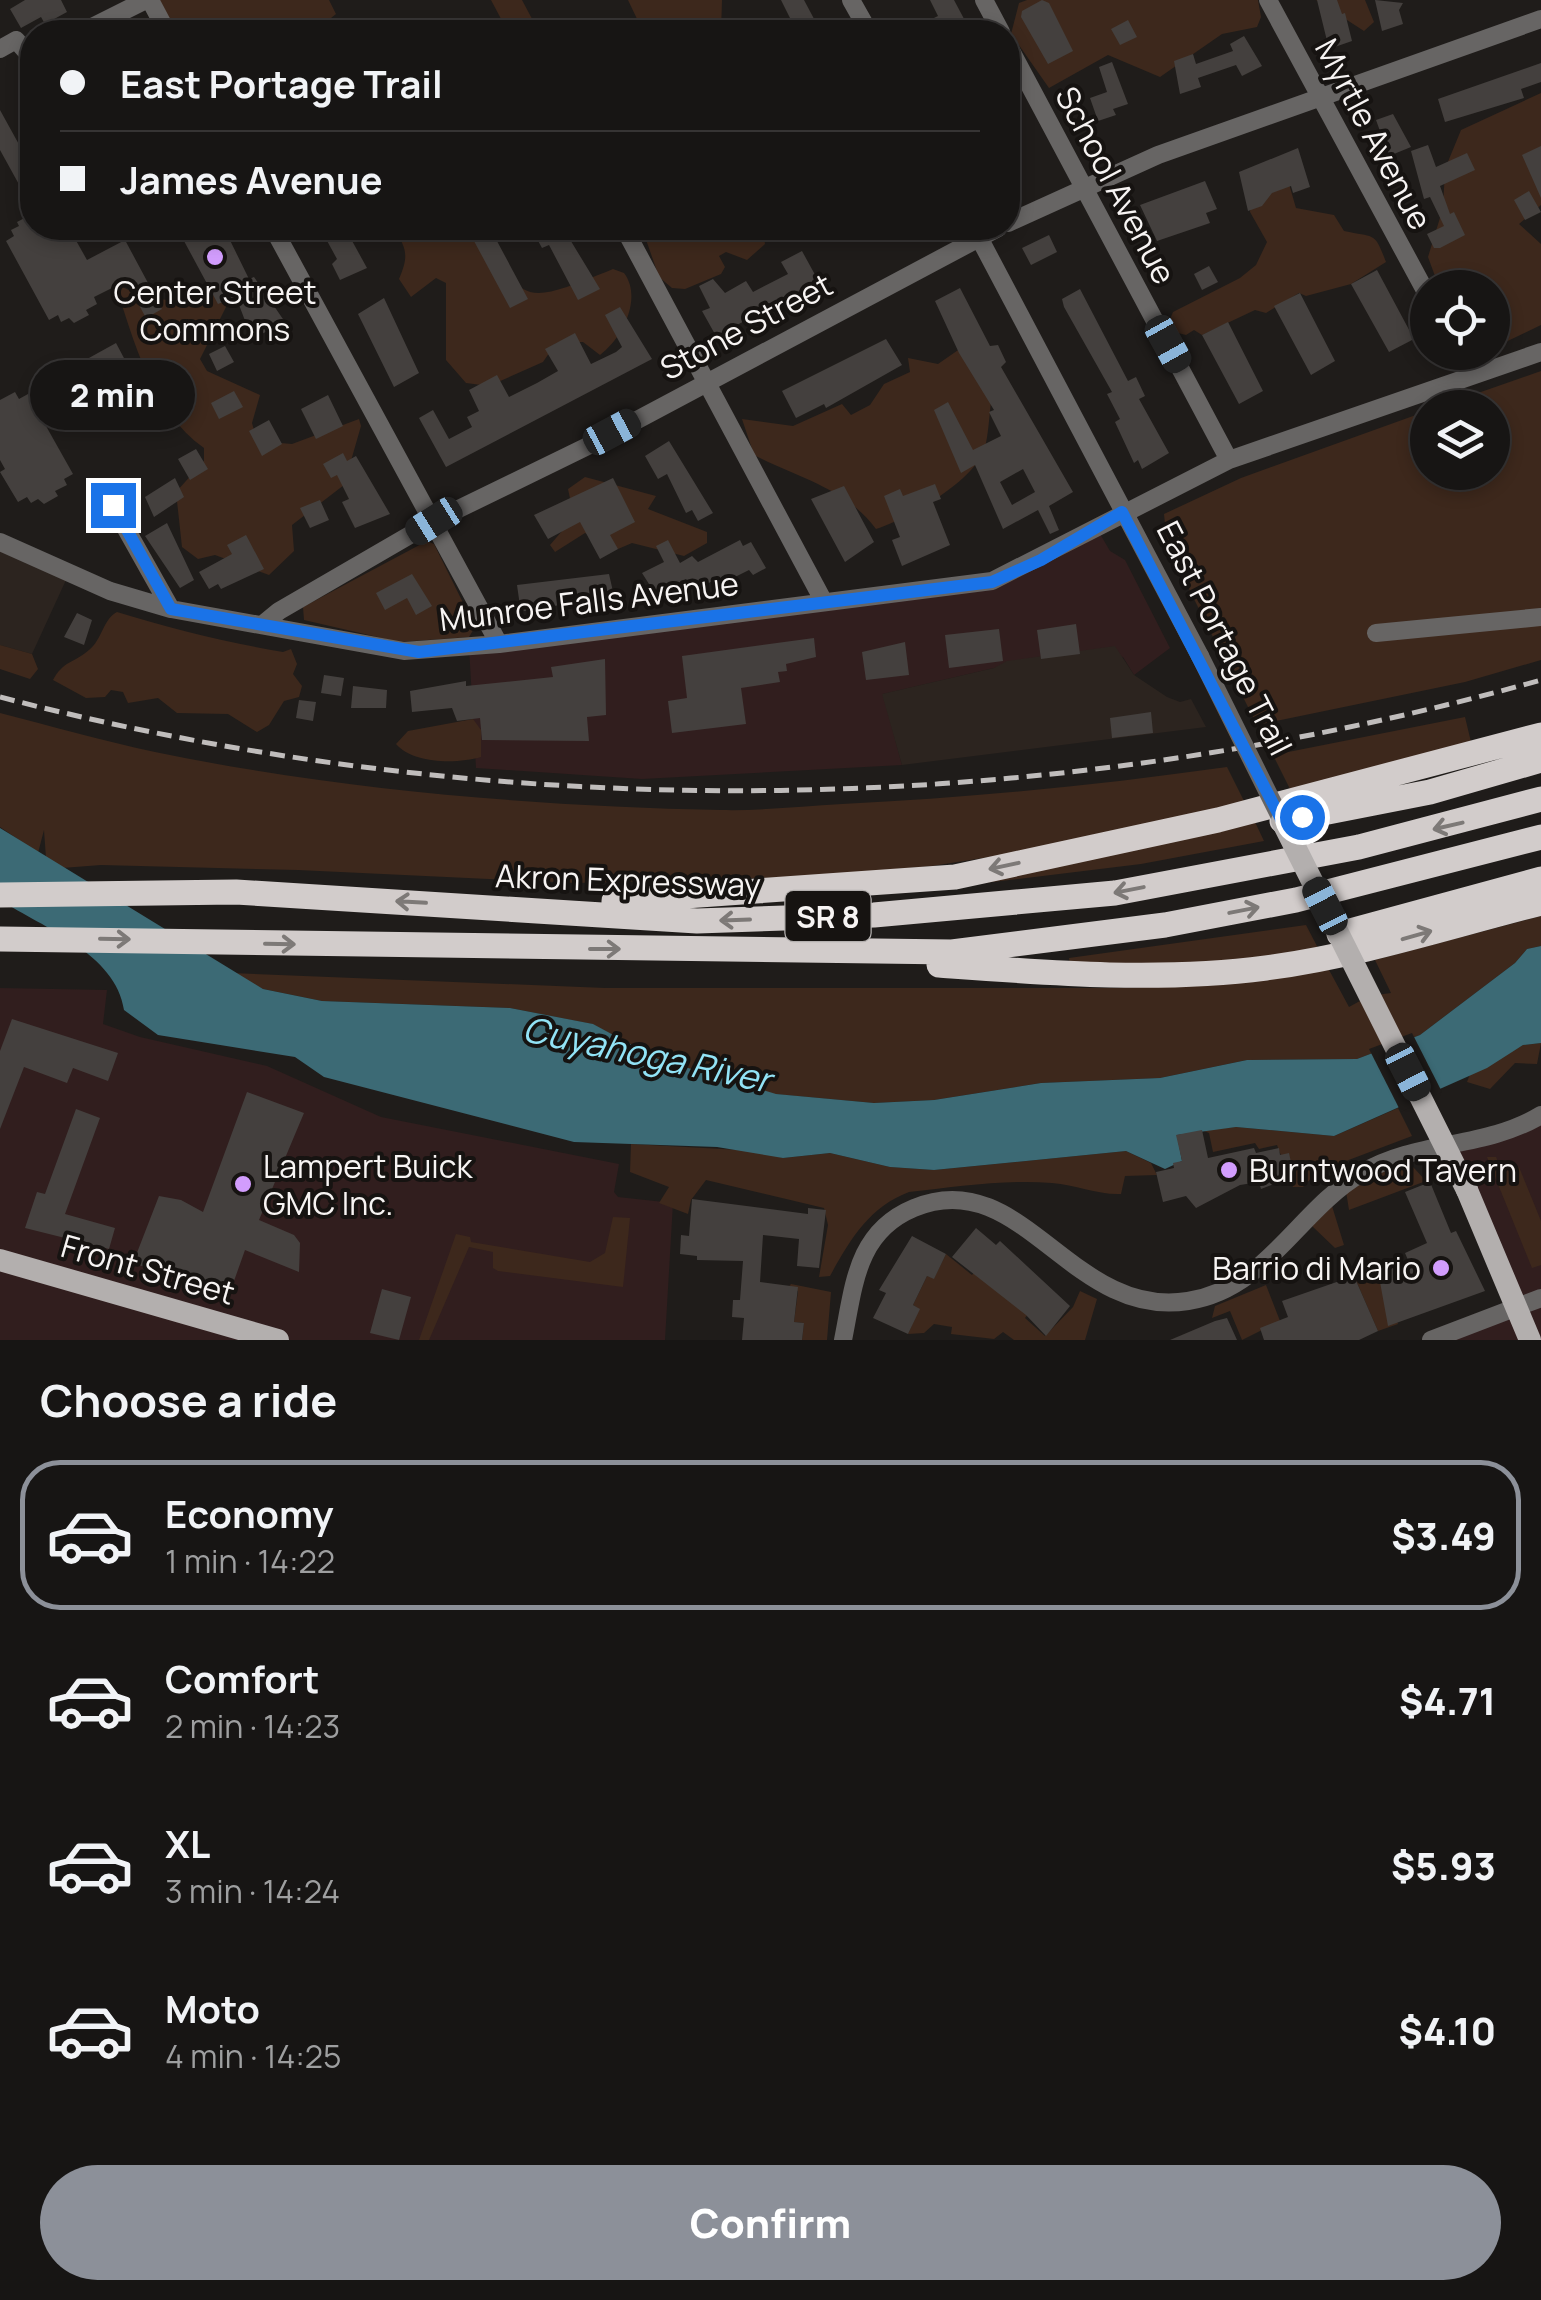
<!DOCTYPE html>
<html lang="en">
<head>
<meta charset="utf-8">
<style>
	body { margin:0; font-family:Manrope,sans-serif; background:#242222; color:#f1f3f6; height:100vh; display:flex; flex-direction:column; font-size:38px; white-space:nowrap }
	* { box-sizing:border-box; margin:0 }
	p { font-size:32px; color:#9e9fa0 }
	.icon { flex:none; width:55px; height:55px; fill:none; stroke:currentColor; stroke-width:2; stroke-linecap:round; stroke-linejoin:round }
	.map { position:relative; height:1340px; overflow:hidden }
	.details { display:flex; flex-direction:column; background:#171514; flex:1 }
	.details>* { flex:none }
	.hud { position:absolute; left:20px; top:20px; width:1000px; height:220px; border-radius:40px; box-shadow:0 5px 15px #0003,0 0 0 2px #363434; display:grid; align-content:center; height:220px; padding:0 40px; background:#171514 }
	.controls { position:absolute; left:1410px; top:270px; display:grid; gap:20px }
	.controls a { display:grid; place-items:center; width:100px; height:100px; border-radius:50%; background:#171514; box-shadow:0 5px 15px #0003,0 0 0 2px #363434; font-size:50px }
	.end { position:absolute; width:45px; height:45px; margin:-22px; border:12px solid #1a73e8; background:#fff; box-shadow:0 0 0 5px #fff }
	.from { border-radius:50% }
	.bubble { position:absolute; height:70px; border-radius:35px; background:#171514; box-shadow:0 5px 15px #0003,0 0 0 2px #363434; font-size:32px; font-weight:800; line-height:70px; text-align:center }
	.car { position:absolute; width:30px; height:60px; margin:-30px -15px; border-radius:12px; box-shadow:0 0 8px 2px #0007; background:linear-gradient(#222 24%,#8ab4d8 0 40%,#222 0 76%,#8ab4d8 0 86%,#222 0) }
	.hud b { display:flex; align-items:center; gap:35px; height:95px; font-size:38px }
	.hud b+b { border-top:2px solid #363434 }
	.hud i { width:25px; height:25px; background:#f1f3f6 }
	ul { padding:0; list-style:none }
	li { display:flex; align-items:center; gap:30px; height:150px; margin:0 20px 15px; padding:0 20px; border:5px solid transparent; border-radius:40px }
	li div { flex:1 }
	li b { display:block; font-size:38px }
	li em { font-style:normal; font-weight:800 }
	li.selected { border-color:#8c9099 }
	li>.icon { width:90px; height:90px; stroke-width:1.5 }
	h2 { padding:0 40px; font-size:45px; line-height:120px }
	.cta { display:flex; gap:20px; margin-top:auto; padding:20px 40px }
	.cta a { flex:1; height:115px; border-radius:60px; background:#8c9099; color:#fff; font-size:40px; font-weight:800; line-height:115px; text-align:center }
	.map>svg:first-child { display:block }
</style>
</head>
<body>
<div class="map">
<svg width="1541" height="1340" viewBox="0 0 1541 1340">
	<rect width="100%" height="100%" fill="#1f1c1a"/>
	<path fill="#311e1e" d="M1096 527 1110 551 1125 560 1170 648 1134 675 1123 657 1080 654 1041 657 883 694 902 765 642 779 476 768 469 647 992 581Z
		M0 988 107 990 103 1024 140 1037 267 1066 381 1117 619 1164 614 1192 618 1197 673 1203 665 1340H0Z
		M1541 1115V1340H1431L1516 1306 1444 1148Z"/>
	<path fill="#2c241f" d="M0 550 66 580 32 654 0 645Z
		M1115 646 1134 675 1167 697 1180 702 1191 699 1206 727 902 765 882 694 994 668 1007 661Z"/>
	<path fill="#3d281c" d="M159 0H329L336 14 331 18 346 32H176Z
		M491 0H522L539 32H508Z
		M628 0H722L721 32H629L638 21Z
		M1027 0H1258L1261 17 1257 27 1222 34 1160 77 1108 55 1049 88 1011 34 1019 3Z
		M1316 0H1365L1374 22 1364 31Z
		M1541 93V205L1519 224 1541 244V325L1493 348 1492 288 1439 287 1428 257 1443 208 1445 169 1461 130Z
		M1289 184 1296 208 1334 215 1344 231C1376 238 1374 231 1386 262L1351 284 1306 296 1299 293 1266 313 1255 310 1202 335 1194 330 1186 335 1174 332 1168 324 1173 312 1240 278 1256 265 1267 242 1250 212 1251 202Z
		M393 228H465C533 298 511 311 613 269L624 273C643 298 622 339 600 355L583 342 556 343 543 362 489 386 466 383 446 360V283L436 278 411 297 399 279C409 256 407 248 393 228Z
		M642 228H763L765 244 747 260 726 252 719 256 725 267 721 274 685 289 672 288 659 277Z
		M215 279 231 297 200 359 207 371 260 395 252 423 257 441 292 444 359 419 361 426 344 485 292 525 294 551 269 575 215 555 198 559 182 547 176 492 204 461V448C152 411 134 342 115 283L144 298 182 301Z
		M964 346 993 386C990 402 989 438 984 450 973 482 907 519 876 529 846 488 796 477 754 455L742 419 793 426 842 404 851 415 870 405 884 384 910 372 908 358 938 364Z
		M1541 371V660L1465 682 1257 725 1167 545 1164 514 1241 478 1427 411 1428 472H1492V408L1438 407Z
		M585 477 656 496 648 509 707 532V543L684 556 632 543 618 549 585 533 555 552 550 545 574 517 568 489Z
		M427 541 434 544 475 627 469 637 399 642 304 620 303 607Z
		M117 612C173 629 224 642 283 652L291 649 297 664 293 674 302 686 299 697 284 701 269 725 257 732 228 714 177 713 158 698 128 703 123 692 111 690 105 697 86 698 53 680C63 661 74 663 89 650 102 640 103 619 117 612Z
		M0 645 32 654 38 669 30 679 0 669Z
		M0 713C51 726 103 741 155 752 339 790 533 806 721 810 761 811 802 806 842 804 971 798 1099 785 1227 767L1245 803 1054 847 932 866 802 877 576 883 298 870 101 865 62 868 46 858 44 830 38 853 0 827Z
		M1465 717 1471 742 1292 793 1273 755Z
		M473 719 481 730V757C457 764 413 764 396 744L408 731Z
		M1255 822 1264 841 1141 864 984 883Z
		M1541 916V946L1527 949 1515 963 1420 1035 1357 1059 1247 1060 1160 1078 1041 1083 934 1100 874 1103 774 1094 658 1059 592 1024 510 1008 322 1001 263 989 232 973 605 988H1116L1216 985 1328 968 1349 1007 1369 996 1391 993 1375 960Z
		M1306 925 1318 948 1220 963 1070 965 1069 958Z
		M1541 1043 1537 1064 1515 1063 1490 1089 1467 1082 1470 1074 1523 1045Z
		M1398 1108 1412 1136 1317 1172 1303 1187H1293L1277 1145 1259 1149 1255 1143 1213 1152 1209 1133 1202 1130 1236 1127 1334 1136Z
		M631 1144 759 1151 783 1158 830 1153 890 1167 934 1170 1126 1151 1151 1163 1157 1175 1125 1176 1121 1194C1098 1195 1076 1185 1052 1183 1006 1179 955 1187 909 1192 869 1207 850 1240 830 1276L819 1277 828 1225 824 1208 706 1180 691 1200 688 1214 659 1203 669 1187 630 1172Z
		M1402 1155 1426 1181 1349 1210 1345 1185Z
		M1487 1157H1496L1502 1172 1519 1167 1541 1221V1265L1532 1268Z
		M1332 1206 1344 1245 1335 1248 1312 1226Z
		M613 1217 630 1218 623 1287 498 1271 493 1268V1252L469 1247 429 1340H419L456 1234 470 1237 471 1242 590 1262 605 1253Z
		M946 1254 972 1275 984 1261 1035 1305 1025 1318 1045 1336 1073 1307 1080 1291 1097 1299 1085 1340H1014L1003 1332 994 1339 951 1334 952 1327 934 1324 924 1333 908 1334 919 1309 913 1305 927 1276 934 1278Z
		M1375 1264 1398 1324 1378 1331 1354 1276Z
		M791 1284 831 1292 827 1340H802L804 1323 794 1322 798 1291 787 1289Z
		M1266 1285 1280 1321 1242 1340 1230 1311 1212 1318 1215 1306Z"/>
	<path fill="#3c6a75" d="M0 828 263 989 322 1001 510 1008 593 1024 658 1059 776 1094 874 1103 934 1100 1041 1083 1160 1078 1247 1060 1357 1059 1420 1035 1515 963 1527 949 1541 946V1043L1523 1045 1487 1068 1334 1136 1236 1127 1177 1135 1182 1161 1165 1169 1126 1151 934 1170 890 1167 830 1153 783 1158 717 1147 574 1142 324 1077 295 1057 158 1035 124 1010C116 954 44 928 0 900Z"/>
	<path fill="#1f1c1a" d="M1412 1033 1442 1092 1401 1112 1369 1049Z"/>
	<path fill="#44403e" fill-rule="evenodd" d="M25 0H61L67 12 45 24 41 17 21 28 10 9Z
		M781 0H804L821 32H797Z
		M930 0H954L971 32H905L938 16Z
		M1042 0 1049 3 1073 51 1048 64 1021 17 1022 11Z
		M1317 0H1337L1342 14 1345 13 1352 41 1329 49Z
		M1375 0 1403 3 1399 10 1403 24 1382 31Z
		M1128 20 1137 37 1120 45 1111 29Z
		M1244 36 1262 66 1242 76 1236 65 1198 78 1201 87 1180 94 1174 61 1193 54 1196 64 1233 51 1230 44Z
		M1112 62 1128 104 1113 109 1116 115 1098 121 1090 98 1107 92 1099 67Z
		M1541 63V82L1521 89 1524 98 1445 122 1438 99Z
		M0 110 32 168V208L0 150Z
		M1393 114 1411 147 1389 156 1376 120Z
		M1428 145 1436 167 1467 153 1475 170 1440 186 1450 214 1454 212 1465 235 1440 248H1434L1427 234 1444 226 1430 197 1424 199 1411 151Z
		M1541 146V198L1522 155Z
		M1298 148 1310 187 1293 193 1291 186 1272 193 1262 206 1248 211 1239 172Z
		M1205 181 1217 209 1206 213 1210 223 1157 241 1140 205Z
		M1529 191 1541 212 1525 220 1514 200Z
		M32 214V228H69L87 260 125 240 162 309 146 318 126 281 94 297 97 304 86 310 89 315 74 323 69 318 61 322 58 315 49 320 6 241 14 236 11 230 19 226 17 222Z
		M177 228H224L249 279 254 277 285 322 252 339 236 297 218 304Z
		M320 228H345L367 268 340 280 332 264 337 259Z
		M467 228H490L528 299 510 308Z
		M531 228H563L600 289 578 300 549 245 542 248Z
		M1049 235 1057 252 1031 265 1022 248Z
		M802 251 819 282 716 336 702 311 710 308 699 286 713 279 725 293 746 281 753 292 788 274 781 262Z
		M1209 266 1218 282 1202 290 1194 274Z
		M1377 270 1414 339 1389 352 1351 284Z
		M960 288 990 346 998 345 1006 362 1001 367 1073 492 1049 506 1059 530 1050 534 1038 510 1003 529 975 465 961 473 934 410 948 402 973 450 1001 436 989 412 994 410 959 353 935 301ZM1023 469 1035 492 1012 505 1000 482Z
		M1080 289 1128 381 1136 377 1145 396 1139 399 1169 453 1142 469 1138 460 1134 463 1115 422 1120 419 1107 394 1112 392 1064 307 1062 299Z
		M1300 293 1335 361 1311 375 1274 306Z
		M384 298 419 373 394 387 358 314Z
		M620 307 652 359 446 467 419 418 433 410 449 439 472 427 467 417 479 411 469 390 497 375 509 397 537 383 558 371 545 349 575 333 591 364 616 352 622 347 605 315Z
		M1228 322 1263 391 1239 404 1202 335Z
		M886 339 902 365 826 408 824 404 796 418 782 391Z
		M116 343 125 360 69 391 60 374Z
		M225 346 234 362 217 371 209 354Z
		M234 391 243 407 219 419 211 403Z
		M15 392 19 399 28 394 73 474 64 479 67 485 55 491 58 496 44 504 38 499 31 503 27 497 18 502 0 472 5 469 0 460V400Z
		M328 395 343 426 316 439 301 409Z
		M269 420 282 444 262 456 249 431Z
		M669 441 713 513 698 521 692 510 686 513 667 474 658 479 645 456Z
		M196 449 208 469 190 480 178 459Z
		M343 453 347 461 356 456 390 514 355 528 342 502 349 499 337 475 331 478 323 464Z
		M175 478 184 497 154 517 145 497Z
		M613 478 635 522 610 535 618 549 600 559 580 522 548 539 534 515Z
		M935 484 941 499 933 502 950 545 902 566 892 540 900 537 884 496 900 489 903 496Z
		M844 486 874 542 845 562 811 499Z
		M320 500 329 520 310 528 300 508Z
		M167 523 194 580 180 588 145 536Z
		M246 535 264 569 221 589 218 584 209 589 199 572 232 554 227 545Z
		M668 540 680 563 692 556 698 562 740 540 743 546 751 542 766 568 753 575 749 570 723 583 718 578 694 591 686 579 656 595 642 573 664 562 656 546Z
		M412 574 432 606 416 615 407 598 385 610 376 593Z
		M609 574 614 596 524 611 520 606 517 585Z
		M77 613 92 620 84 645 64 637Z
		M1076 624 1080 654 1041 659 1037 630Z
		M999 629 1003 661 949 668 945 635Z
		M814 638 816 657 786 664 787 671 778 672 780 682 741 688 746 724 672 733 668 701 687 698 682 656Z
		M905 642 909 675 866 680 862 652Z
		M605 659 606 715 587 717 589 741 482 740 480 718 457 721 452 708 412 712 410 691 466 681V686L553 677 551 667Z
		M324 675 344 678 341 696 321 693Z
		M353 686 387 690 386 708H351Z
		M299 700 316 702 313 721 296 718Z
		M1151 712 1153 733 1112 738 1110 718Z
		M12 1019 118 1053 108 1081 73 1068 67 1083 24 1067 0 1129V1051Z
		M247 1092 304 1113 259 1220 294 1235 300 1243 299 1272 245 1250 229 1295 133 1263 159 1196 181 1200 203 1212Z
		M76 1109 100 1118 65 1214 115 1228 109 1249 25 1228 37 1192 45 1194Z
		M1202 1130 1208 1158 1254 1148 1256 1153 1279 1148 1280 1155 1289 1153 1294 1176 1261 1189 1259 1182 1240 1185 1196 1208 1186 1196 1163 1202 1156 1172 1174 1168 1173 1163 1182 1161 1176 1135Z
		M1430 1182 1451 1233 1456 1231 1485 1291 1388 1326 1378 1271 1408 1260 1405 1253 1427 1243 1405 1192Z
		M692 1199 808 1214V1208L826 1210 819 1268 797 1266 799 1239 763 1235 760 1282 798 1287 794 1322 804 1323 802 1340H742L744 1318 732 1317 733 1300H740L743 1261 697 1260V1256L680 1254 681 1235 689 1236Z
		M976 1228 996 1245 1000 1241 1070 1306 1046 1336 1026 1315 952 1257Z
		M912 1236 946 1254 934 1279 927 1276 913 1305 920 1309 908 1334 873 1318 886 1293 879 1290Z
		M1354 1276 1378 1331 1359 1340H1264L1260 1328 1288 1317 1282 1301Z
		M382 1289 411 1297 399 1340 370 1333Z
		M1227 1318 1237 1340H1170L1215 1321Z"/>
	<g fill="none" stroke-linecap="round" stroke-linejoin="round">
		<path stroke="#676564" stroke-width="18" d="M150 0 167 32
			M851 0 869 32
			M984 0 1001 32
			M1268 0 1428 296
			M82 32 146 0
			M1008 45 1229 460
			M0 49 16 40 32 58
			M1008 223 1158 155 1541 19
			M273 228 499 644
			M624 228 824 602
			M974 228 1200 656
			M1458 352 1471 376
			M107 495 171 609
			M0 542 110 591 171 609 404 651 499 644 992 581 1229 460 1541 352
			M262 625 279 611 434 521 594 443 998 228
			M1376 633 1541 617
			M843 1340C854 1286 856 1232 914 1208 1022 1163 1071 1320 1188 1301 1267 1289 1298 1210 1362 1173 1417 1140 1485 1149 1541 1115
			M1431 1340 1541 1298"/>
		<path stroke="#b3afae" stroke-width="22" d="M1467 1190 1530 1340
			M0 1260 278 1340"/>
		<path stroke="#d2cccb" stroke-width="25" d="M1282 821 1430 792 1541 760
			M0 895 236 892 697 921 874 915 1115 893 1359 847 1541 799
			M614 901 955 877 1218 820 1541 735
			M1339 934 1541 879
			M0 939 952 952 1165 925 1296 900 1541 837
			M939 965C1048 973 1158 982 1266 968 1359 956 1450 926 1541 903"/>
		<path stroke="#c0bdbc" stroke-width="5" stroke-dasharray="15 8" stroke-linecap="butt" d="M0 697C504 828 1040 821 1541 680"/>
		<path stroke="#676564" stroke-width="18" d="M1200 656 1282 821"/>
		<path stroke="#b3afae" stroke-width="22" d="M1282 821 1467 1190"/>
	</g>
	<defs><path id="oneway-shaft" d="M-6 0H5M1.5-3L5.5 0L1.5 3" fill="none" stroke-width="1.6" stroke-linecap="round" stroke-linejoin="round" transform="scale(2.5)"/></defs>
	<g stroke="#7d7977">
		<use href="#oneway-shaft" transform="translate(1448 826) rotate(167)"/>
		<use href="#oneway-shaft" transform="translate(1004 866) rotate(168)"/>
		<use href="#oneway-shaft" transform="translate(1129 890) rotate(169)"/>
		<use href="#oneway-shaft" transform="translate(411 902) rotate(-177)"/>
		<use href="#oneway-shaft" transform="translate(1244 910) rotate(-11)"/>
		<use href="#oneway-shaft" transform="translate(735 920) rotate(178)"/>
		<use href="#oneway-shaft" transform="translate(1417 935) rotate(-16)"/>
		<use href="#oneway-shaft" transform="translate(115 939) rotate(1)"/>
		<use href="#oneway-shaft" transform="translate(280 944) rotate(1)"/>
		<use href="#oneway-shaft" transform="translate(605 949)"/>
	</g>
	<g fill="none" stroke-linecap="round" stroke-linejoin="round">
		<path stroke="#1a73e8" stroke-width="12" d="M113 505 171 609 419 652 992 582 1041 560 1122 512 1282 821 1302 817"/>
	</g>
	<g fill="#d29dfd" stroke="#161311" stroke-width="4">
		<circle cx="215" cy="257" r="10"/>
		<circle cx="1229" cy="1170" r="10"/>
		<circle cx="243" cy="1184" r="10"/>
		<circle cx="1441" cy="1268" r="10"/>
	</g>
	<g text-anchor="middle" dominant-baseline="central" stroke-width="8" stroke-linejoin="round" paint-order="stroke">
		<rect fill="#161311" stroke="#b4b0af" stroke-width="2.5" x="785.5" y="891" width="85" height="50" rx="8"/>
		<g font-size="30" font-weight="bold" fill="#f7f4f3">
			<text x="828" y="916">SR 8</text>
		</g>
		<g font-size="32" fill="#f7f4f3" stroke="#161311">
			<text transform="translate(1374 134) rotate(62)">Myrtle Avenue</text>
			<text transform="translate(1116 185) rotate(62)">School Avenue</text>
			<text transform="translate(746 326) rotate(-28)">Stone Street</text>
			<text transform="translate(589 601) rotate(-7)">Munroe Falls Avenue</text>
			<text transform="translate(1225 638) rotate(63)">East Portage Trail</text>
			<text transform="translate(628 880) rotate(2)">Akron Expressway</text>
			<text transform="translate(148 1269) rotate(16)">Front Street</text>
		</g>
		<g font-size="32" fill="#f7f4f3" stroke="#161311" text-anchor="start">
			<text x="215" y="292" text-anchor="middle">Center Street<tspan x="215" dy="37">Commons</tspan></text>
			<text x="263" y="1166">Lampert Buick<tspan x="263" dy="37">GMC Inc.</tspan></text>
			<text x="1249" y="1170">Burntwood Tavern</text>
			<text x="1421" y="1268" text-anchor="end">Barrio di Mario</text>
		</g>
		<g font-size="35" font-style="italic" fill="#92e3f6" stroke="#161311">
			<text transform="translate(647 1054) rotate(12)">Cuyahoga River</text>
		</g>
	</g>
</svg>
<div class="controls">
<a><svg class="icon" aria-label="locate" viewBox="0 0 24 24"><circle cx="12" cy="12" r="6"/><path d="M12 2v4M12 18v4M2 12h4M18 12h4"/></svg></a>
<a><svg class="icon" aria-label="layers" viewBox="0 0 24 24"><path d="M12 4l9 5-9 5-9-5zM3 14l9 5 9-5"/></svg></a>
</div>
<i class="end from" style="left:1302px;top:817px"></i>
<i class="end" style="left:113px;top:505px"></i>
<div class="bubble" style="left:30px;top:360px;width:165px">2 min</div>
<i class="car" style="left:1168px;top:344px;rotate:151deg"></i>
<i class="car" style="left:612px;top:432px;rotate:62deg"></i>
<i class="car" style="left:434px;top:521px;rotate:238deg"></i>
<i class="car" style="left:1325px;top:906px;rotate:333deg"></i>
<i class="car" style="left:1408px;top:1072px;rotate:153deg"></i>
<div class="hud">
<b><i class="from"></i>East Portage Trail</b>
<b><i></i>James Avenue</b>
</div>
</div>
<section class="details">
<h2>Choose a ride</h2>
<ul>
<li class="selected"><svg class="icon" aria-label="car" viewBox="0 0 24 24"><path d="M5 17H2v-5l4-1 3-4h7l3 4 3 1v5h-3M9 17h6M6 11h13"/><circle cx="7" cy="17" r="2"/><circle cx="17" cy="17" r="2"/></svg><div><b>Economy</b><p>1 min · 14:22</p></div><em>$3.49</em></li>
<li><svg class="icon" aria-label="car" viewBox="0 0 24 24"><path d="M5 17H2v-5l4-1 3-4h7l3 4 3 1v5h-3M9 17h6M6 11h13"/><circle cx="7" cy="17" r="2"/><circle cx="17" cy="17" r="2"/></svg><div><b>Comfort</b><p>2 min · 14:23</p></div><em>$4.71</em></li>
<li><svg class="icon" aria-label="car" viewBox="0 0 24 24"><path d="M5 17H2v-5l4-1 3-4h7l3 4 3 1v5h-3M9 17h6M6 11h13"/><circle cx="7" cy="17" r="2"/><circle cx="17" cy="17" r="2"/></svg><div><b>XL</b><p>3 min · 14:24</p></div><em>$5.93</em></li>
<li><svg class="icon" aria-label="car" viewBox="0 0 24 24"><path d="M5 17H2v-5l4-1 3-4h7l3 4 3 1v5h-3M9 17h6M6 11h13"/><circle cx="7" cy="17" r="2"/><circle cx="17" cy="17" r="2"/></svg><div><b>Moto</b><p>4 min · 14:25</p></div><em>$4.10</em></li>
</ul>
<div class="cta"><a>Confirm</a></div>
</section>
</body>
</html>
